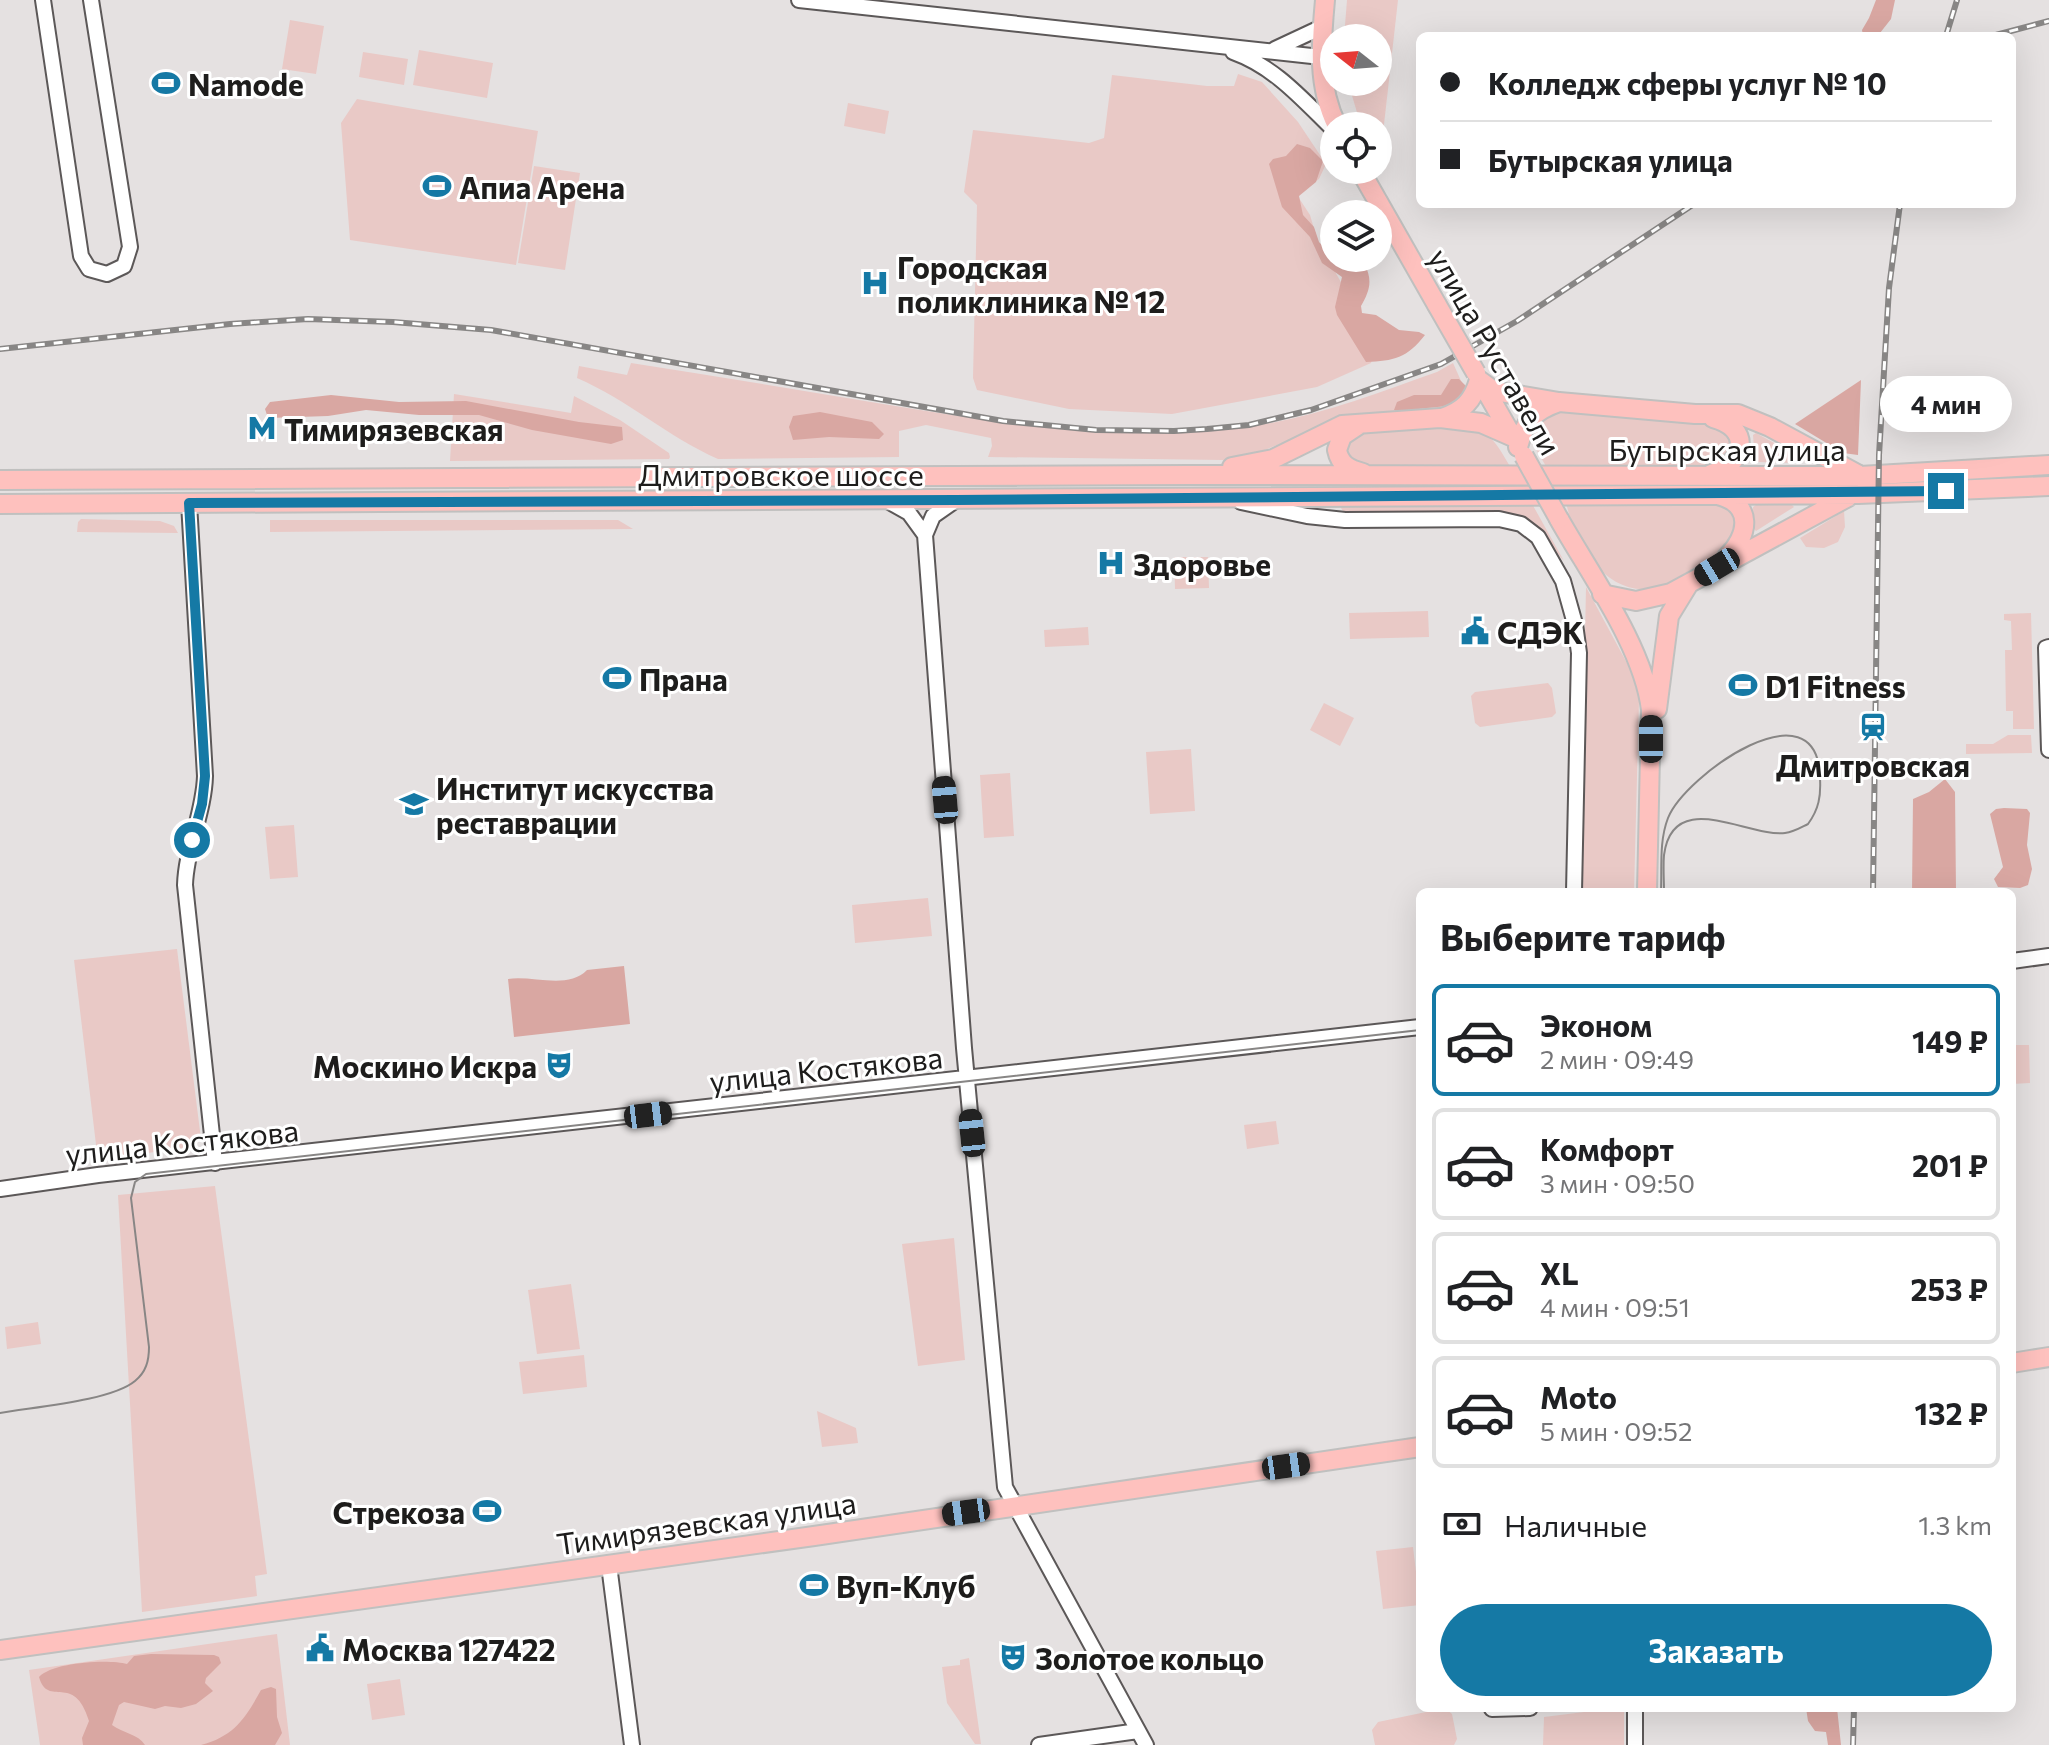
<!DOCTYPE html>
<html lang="ru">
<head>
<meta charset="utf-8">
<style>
	body { margin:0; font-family:Commissioner,sans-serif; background:#f2f2f2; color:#202124; height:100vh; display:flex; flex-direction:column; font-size:30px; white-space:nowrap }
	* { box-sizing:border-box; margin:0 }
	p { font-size:26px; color:#757577 }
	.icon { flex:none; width:44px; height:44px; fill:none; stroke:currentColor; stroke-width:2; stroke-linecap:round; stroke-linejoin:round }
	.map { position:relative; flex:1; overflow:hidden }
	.panel { position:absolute; left:1416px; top:888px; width:600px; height:824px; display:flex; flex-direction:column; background:#fff; border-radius:12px; box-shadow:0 8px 32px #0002 }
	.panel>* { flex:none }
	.top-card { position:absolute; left:1416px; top:32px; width:600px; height:176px; border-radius:12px; box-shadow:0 8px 32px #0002; display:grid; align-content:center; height:176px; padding:0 24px; background:#fff }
	.needle { width:52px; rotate:287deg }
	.controls { position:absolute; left:1320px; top:24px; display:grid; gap:16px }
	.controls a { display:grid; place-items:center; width:72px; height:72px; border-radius:50%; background:#fff; box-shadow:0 8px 32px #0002; font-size:40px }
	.end { position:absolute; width:36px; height:36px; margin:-18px; border:10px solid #1579a5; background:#fff; box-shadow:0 0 0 4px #fff }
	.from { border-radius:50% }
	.bubble { position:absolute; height:56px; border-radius:28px; background:#fff; box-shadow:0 8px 32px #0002; font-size:26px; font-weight:700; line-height:56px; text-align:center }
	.car { position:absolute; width:24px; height:48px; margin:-24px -12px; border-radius:10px; box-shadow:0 0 6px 2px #0007; background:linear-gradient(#222 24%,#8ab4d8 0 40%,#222 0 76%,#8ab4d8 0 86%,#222 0) }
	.top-card b { display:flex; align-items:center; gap:28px; height:76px; font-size:30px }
	.top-card b+b { border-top:2px solid #e0e0e0 }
	.top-card i { width:20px; height:20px; background:#202124 }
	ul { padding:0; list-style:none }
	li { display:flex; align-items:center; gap:24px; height:112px; margin:0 16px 12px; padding:0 8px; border:4px solid #e0e0e0; border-radius:12px }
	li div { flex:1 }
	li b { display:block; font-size:30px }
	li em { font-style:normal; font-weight:700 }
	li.active { border-color:#1579a5 }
	li>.icon { width:72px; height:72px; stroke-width:1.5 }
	h2 { padding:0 24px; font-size:36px; line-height:96px }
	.pay { display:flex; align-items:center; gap:20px; height:88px; padding:0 24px; font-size:30px }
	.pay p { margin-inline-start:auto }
	.button { display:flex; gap:16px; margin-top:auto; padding:16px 24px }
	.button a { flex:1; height:92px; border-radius:48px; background:#1579a5; color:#fff; font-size:32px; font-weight:700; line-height:92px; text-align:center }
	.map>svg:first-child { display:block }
</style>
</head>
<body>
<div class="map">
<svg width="2049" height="1745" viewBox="0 0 2049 1745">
	<rect width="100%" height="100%" fill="#e5e1e1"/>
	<path fill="#e9c9c6" d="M1347 0H1398L1380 160 1378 126H1361L1348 82H1378V38H1344Z
		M290 20 324 26 316 74 282 69Z
		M419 50 493 63 487 98 413 85Z
		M363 52 408 59 404 85 359 77Z
		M1238 74 1262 82 1298 122 1326 164 1319 179 1297 195 1310 215 1318 242 1377 345 1371 363 1317 387 1172 414 1069 409 977 390 973 378 977 205 964 192 973 130 1089 143 1104 138 1112 75 1207 86H1234Z
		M357 99 538 131 516 265 350 240 341 123Z
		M848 103 889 111 885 134 844 126Z
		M534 166 580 173 565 270 518 263Z
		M631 363C715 376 799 390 883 404 1004 424 1123 442 1245 427 1312 419 1374 394 1437 372L1453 363 1466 392 1452 408 1347 417 1247 457 1223 460 988 457 992 446 991 438 926 425 899 431V457L718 459C668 437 628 400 577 378L579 366 627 375Z
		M454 394 571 413 574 396 620 420 669 453 670 457 669 459 450 461Z
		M1552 412 1722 425 1726 426 1734 450 1714 466 1547 468 1533 444 1531 428Z
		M1453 425C1491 433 1491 434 1511 468L1356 467 1343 455 1353 434Z
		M1756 433 1796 455 1798 459 1796 463 1755 462 1753 435Z
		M1531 502 1564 561 1533 525 1345 514 1341 508 1342 505Z
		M1566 502 1724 503 1739 521C1726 554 1723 551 1694 568 1682 575 1669 585 1655 588 1606 598 1574 543 1566 502Z
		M1756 505H1792L1794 507 1756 531 1754 529 1753 507Z
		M1844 511 1845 527 1838 542 1824 548 1806 547 1800 538Z
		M81 519 160 521 174 526 178 533 77 532 78 522Z
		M270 520H618L633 529 270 532Z
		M1174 557H1208L1209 588 1175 589Z
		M1586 587 1635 678 1639 700 1634 892H1580Z
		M1428 611 1429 637 1350 639 1349 613Z
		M2031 613 2034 729H2013V711H2006L2005 650H2012L2011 621 2004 620V614Z
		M1088 627 1089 645 1045 647 1044 630Z
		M1548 683 1552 688 1556 713 1552 717 1480 727 1475 723 1471 696 1475 692Z
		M1324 703 1354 718 1340 746 1310 730Z
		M2008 735H2031L2032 753 1966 754V744H1993Z
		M1191 749 1195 811 1150 814 1146 752Z
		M1010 773 1014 836 984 838 980 775Z
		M294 825 298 877 270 879 265 827Z
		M928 898 932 936 855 943 852 905Z
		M177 949 201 1139 193 1147 102 1159 97 1153 74 960Z
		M2012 1045H2029L2030 1083 2012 1084Z
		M1276 1121 1279 1144 1247 1149 1244 1125Z
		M215 1186 267 1574 255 1576 257 1596 142 1612 118 1195Z
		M954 1238 965 1360 918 1366 902 1244Z
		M571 1284 580 1349 537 1354 528 1290Z
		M38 1322 41 1344 7 1349 5 1327Z
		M584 1355 587 1387 523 1394 519 1362Z
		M817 1411 856 1428 858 1443 822 1447Z
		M1413 1547 1420 1605 1383 1609 1376 1551Z
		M277 1634 290 1745H40L29 1670Z
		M969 1658 981 1744H975L947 1703 942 1667 960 1665V1660Z
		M400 1679 405 1715 372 1720 367 1684Z
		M1445 1708 1452 1714 1457 1739 1454 1745H1375L1372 1730 1378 1722Z
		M1585 1708H1624V1745H1543L1544 1717 1584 1712Z"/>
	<path fill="#d9a7a2" d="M1876 0H1895L1891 19 1880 33 1863 35 1862 30 1869 18Z
		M1297 144 1310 148 1323 161 1316 182 1299 196 1303 215 1314 227 1319 242 1330 254 1334 258 1350 262 1364 263C1373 280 1370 290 1361 306L1362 313 1376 315 1399 330 1419 332 1425 335C1407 358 1394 361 1366 362L1337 315 1335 307 1342 277 1322 263 1310 237 1282 207 1269 164 1273 159 1286 156Z
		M1451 379H1459L1466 386 1464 397 1456 405 1399 411 1394 410 1397 402 1414 395H1441Z
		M1861 380 1858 455 1843 453 1795 424Z
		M331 395 399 402 466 401 579 422 622 427 623 440 611 444 532 430 479 415H419L366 410 328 416 268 418 265 409 270 402Z
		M820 412 872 422 884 434 879 439 829 437 793 440 789 427 793 416Z
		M1945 779 1955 792 1956 892H1912L1913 799 1929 792Z
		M2004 808 2027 809 2030 813 2027 845 2032 869 2028 885 2020 888 1998 887 1994 879 2003 867 1990 814 1996 809Z
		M624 966 630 1024 514 1037 508 979C532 975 568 990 587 970Z
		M151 1654 214 1655 219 1657 221 1663 206 1678 205 1683 213 1691 196 1704 181 1708 165 1706 155 1709 124 1702 119 1705 112 1725C123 1733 138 1734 145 1745H83L82 1738 89 1721C74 1671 48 1709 39 1677 53 1662 109 1659 127 1664L134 1656Z
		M271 1687 276 1689 277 1717 282 1733 275 1745H201C234 1736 245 1719 261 1690Z
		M1806 1708H1837L1841 1745H1828L1826 1732 1815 1731 1808 1721Z"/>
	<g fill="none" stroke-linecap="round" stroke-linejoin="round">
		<defs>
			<path id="minor" d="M43 0 81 256 89 269 107 274 124 266 130 247 91 0
				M799 0 1321 57
				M1275 49 1322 27
				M1233 52C1275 67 1302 99 1334 130
				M886 500 909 513 925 535 964 1048 1005 1487 1146 1745
				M1241 502 1307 516 1345 520 1499 519 1521 524 1538 537 1563 581 1575 624 1579 653 1574 892
				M189 503 205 776C204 813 186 848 185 885L215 1163
				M925 535 933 516 956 500
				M2049 647 2046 648 2049 750
				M2012 961 2049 956
				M0 1189 98 1175 1420 1027
				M609 1565 632 1745
				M1492 1709 1530 1708
				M1039 1745 1138 1731
				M1635 1745V1708"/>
			<path id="major" d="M1325 0C1321 43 1317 86 1337 126
				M1360 170 1437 305
				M1479 380 1494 391 1559 402 1695 414H1738L1770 427 1857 474
				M1481 382 1512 436
				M1442 418C1463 411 1473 401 1479 380
				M1360 424 1342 436 1337 450C1340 465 1349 469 1363 473
				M1518 447C1525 421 1533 411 1559 402
				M1232 467 1273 459 1342 425 1440 418 1481 423 1513 437
				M1711 474C1746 463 1752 428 1713 418
				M0 480 1190 475 1860 476 2049 465
				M1718 495C1754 504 1749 536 1727 557
				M0 504 1858 494 2049 486
				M1559 519C1590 574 1644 648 1651 710L1647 892
				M1602 594 1636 601 1671 593 1848 497
				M1657 709 1669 616 1688 585
				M2012 1363 2049 1357
				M0 1650 814 1536 1420 1447"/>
		</defs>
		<use href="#minor" stroke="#5c5858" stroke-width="18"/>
		<use href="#major" stroke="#c0c0bf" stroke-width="22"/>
		<use href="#minor" stroke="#fff" stroke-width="14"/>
		<use href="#major" stroke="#fec1be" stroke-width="18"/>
		<path stroke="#888685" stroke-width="2" d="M1661 892C1662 868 1659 841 1668 818 1685 775 1818 681 1820 778 1821 796 1819 809 1808 824 1800 828 1794 832 1785 833 1747 837 1673 787 1664 855 1663 867 1664 880 1664 892
			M0 1413C33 1407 111 1401 135 1381 146 1372 149 1361 149 1347L131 1198 135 1182 146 1174 1420 1030"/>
		<defs>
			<path id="rail" d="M1946 36 1957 0
				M1992 36 2049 21
				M0 349 230 324 308 319 393 322 491 330 1003 421 1096 430 1174 431 1207 429 1249 425 1311 410 1441 364 1517 321 1694 204
				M1873 892 1879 455 1889 288 1900 204
				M1853 1745 1854 1708"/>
		</defs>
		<use href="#rail" stroke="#888685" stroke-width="6"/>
		<use href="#rail" stroke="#fff" stroke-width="3" stroke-dasharray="9" stroke-linecap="butt"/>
		<defs>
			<path id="major-bridge" d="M1437 305 1476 373
				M1524 456 1559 519"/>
		</defs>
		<use href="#major-bridge" stroke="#c0c0bf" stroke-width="22" stroke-linecap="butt"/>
		<use href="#major-bridge" stroke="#fec1be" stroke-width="18"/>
	</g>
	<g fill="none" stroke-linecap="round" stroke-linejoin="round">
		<path stroke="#1579a5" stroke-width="10" d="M192 840 202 804 205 776 189 503 956 500 1946 491"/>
	</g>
	<defs>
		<symbol id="stadium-bare" viewBox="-9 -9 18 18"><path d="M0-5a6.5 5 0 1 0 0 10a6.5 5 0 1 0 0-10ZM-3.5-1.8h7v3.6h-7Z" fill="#1579a5" stroke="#fff" stroke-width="2.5" paint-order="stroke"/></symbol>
		<symbol id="hospital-bare" viewBox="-9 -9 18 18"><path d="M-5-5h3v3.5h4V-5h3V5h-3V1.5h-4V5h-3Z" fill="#1579a5" stroke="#fff" stroke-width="2.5" paint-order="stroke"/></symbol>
		<symbol id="metro-bare" viewBox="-9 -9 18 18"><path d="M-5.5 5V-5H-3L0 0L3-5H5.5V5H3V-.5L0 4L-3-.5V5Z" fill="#1579a5" stroke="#fff" stroke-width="2.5" paint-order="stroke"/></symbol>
		<symbol id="civic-bare" viewBox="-9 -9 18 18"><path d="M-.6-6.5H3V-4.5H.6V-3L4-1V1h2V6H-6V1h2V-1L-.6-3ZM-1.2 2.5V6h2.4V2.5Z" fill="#1579a5" stroke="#fff" stroke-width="2.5" paint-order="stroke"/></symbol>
		<symbol id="station-bare" viewBox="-9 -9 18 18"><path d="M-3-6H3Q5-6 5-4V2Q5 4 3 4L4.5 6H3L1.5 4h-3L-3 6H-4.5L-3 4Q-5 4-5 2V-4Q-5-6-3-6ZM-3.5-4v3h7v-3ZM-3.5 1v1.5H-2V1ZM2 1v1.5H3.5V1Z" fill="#1579a5" stroke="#fff" stroke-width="2.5" paint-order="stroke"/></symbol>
		<symbol id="university-bare" viewBox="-9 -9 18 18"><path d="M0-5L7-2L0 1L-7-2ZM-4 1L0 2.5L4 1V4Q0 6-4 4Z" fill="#1579a5" stroke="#fff" stroke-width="2.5" paint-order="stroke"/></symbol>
		<symbol id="theatre-bare" viewBox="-9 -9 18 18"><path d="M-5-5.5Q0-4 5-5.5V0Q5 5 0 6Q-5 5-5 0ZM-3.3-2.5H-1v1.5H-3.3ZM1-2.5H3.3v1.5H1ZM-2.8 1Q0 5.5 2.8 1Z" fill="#1579a5" stroke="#fff" stroke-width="2.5" paint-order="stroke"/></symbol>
	</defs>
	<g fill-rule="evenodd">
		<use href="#stadium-bare" x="146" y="63" width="40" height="40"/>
		<use href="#stadium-bare" x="417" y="166" width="40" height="40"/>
		<use href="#hospital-bare" x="855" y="263" width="40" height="40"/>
		<use href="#metro-bare" x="242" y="408" width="40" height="40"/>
		<use href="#hospital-bare" x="1091" y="543" width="40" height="40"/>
		<use href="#civic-bare" x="1455" y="611" width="40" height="40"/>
		<use href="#stadium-bare" x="597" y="658" width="40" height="40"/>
		<use href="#stadium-bare" x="1723" y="665" width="40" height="40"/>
		<use href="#station-bare" x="1853" y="707" width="40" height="40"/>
		<use href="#university-bare" x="394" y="784" width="40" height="40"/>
		<use href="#theatre-bare" x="539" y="1045" width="40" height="40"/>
		<use href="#stadium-bare" x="467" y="1491" width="40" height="40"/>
		<use href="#stadium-bare" x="794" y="1565" width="40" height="40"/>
		<use href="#civic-bare" x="300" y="1628" width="40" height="40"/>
		<use href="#theatre-bare" x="993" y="1637" width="40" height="40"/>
	</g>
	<g text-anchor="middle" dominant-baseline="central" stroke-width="6" stroke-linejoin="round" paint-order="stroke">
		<g font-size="30" font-weight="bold" fill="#1e1d1c" stroke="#fff" text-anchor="start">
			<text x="188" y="83">Namode</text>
			<text x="459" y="186">Апиа Арена</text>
			<text x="897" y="266">Городская<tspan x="897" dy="34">поликлиника № 12</tspan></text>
			<text x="284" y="428">Тимирязевская</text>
			<text x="1133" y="563">Здоровье</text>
			<text x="1497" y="631">СДЭК</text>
			<text x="639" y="678">Прана</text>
			<text x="1765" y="685">D1 Fitness</text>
			<text x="1873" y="764" text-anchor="middle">Дмитровская</text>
			<text x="436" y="787">Институт искусства<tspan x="436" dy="34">реставрации</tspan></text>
			<text x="537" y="1065" text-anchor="end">Москино Искра</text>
			<text x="465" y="1511" text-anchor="end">Стрекоза</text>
			<text x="836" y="1585">Вуп-Клуб</text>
			<text x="342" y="1648">Москва 127422</text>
			<text x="1035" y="1657">Золотое кольцо</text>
		</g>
		<g font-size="30" fill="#1e1d1c" stroke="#fff">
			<text transform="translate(1496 351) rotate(60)">улица Руставели</text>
			<text x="1727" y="448">Бутырская улица</text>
			<text x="781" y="473">Дмитровское шоссе</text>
			<text transform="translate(826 1068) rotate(-6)">улица Костякова</text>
			<text transform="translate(182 1141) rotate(-6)">улица Костякова</text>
			<text transform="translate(706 1522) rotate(-8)">Тимирязевская улица</text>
		</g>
	</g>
</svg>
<div class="controls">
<a><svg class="needle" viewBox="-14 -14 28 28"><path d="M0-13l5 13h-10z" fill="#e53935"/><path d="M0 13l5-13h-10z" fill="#757577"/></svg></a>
<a><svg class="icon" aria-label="locate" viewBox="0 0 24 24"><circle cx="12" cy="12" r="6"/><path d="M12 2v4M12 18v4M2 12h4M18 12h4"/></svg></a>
<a><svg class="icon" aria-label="layers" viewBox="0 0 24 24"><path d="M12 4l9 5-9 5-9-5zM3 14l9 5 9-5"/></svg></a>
</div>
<i class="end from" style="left:192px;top:840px"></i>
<i class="end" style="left:1946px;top:491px"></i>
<div class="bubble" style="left:1880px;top:376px;width:132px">4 мин</div>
<i class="car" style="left:1717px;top:567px;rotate:239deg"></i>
<i class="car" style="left:1651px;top:739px;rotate:0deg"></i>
<i class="car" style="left:945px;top:800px;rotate:355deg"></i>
<i class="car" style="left:648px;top:1115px;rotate:83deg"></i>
<i class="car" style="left:972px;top:1133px;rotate:354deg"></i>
<i class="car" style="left:1286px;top:1466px;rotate:82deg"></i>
<i class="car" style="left:966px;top:1512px;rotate:262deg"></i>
<div class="top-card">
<b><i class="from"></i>Колледж сферы услуг № 10</b>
<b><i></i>Бутырская улица</b>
</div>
<section class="panel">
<h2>Выберите тариф</h2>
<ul>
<li class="active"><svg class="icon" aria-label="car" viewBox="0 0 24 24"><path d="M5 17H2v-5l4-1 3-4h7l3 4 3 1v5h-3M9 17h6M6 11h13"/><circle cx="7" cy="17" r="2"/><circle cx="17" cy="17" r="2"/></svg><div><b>Эконом</b><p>2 мин · 09:49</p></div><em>149 ₽</em></li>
<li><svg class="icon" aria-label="car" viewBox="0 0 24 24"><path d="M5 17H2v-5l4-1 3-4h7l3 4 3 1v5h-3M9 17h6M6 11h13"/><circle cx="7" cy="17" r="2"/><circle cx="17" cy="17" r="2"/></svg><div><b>Комфорт</b><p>3 мин · 09:50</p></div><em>201 ₽</em></li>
<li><svg class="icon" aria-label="car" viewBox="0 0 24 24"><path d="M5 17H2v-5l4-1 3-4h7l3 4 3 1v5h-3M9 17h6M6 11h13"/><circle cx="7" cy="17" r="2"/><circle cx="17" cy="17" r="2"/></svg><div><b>XL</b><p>4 мин · 09:51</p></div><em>253 ₽</em></li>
<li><svg class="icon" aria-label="car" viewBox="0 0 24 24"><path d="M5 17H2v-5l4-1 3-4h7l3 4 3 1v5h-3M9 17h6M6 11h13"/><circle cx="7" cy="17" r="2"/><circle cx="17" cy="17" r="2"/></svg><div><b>Moto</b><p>5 мин · 09:52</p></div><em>132 ₽</em></li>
</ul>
<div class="pay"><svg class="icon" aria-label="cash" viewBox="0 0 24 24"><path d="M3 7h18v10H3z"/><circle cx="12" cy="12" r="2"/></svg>Наличные<p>1.3 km</p></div>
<div class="button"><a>Заказать</a></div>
</section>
</div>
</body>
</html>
